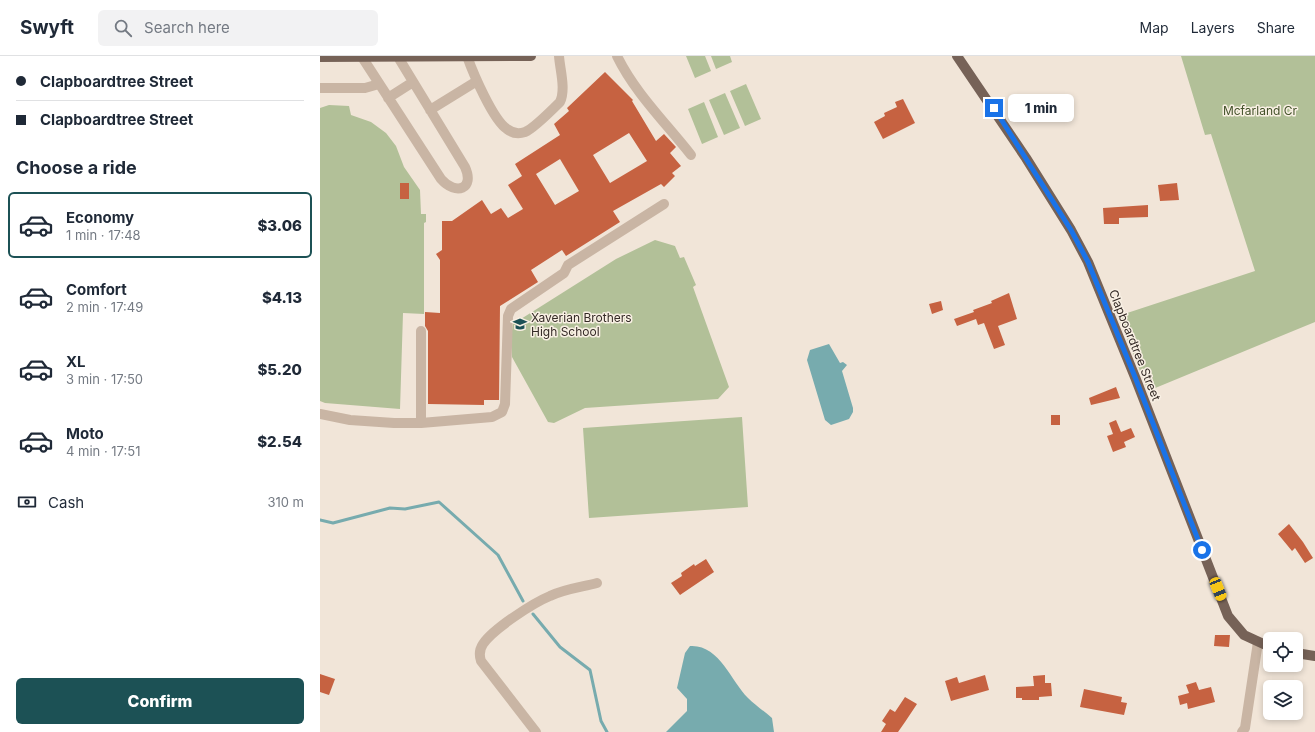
<!DOCTYPE html>
<html lang="en">
<head>
<meta charset="utf-8">
<style>
	body { margin:0; font-family:Inter,sans-serif; background:#f2f2f3; color:#1f2937; height:100vh; display:flex; flex-direction:column; font-size:15px; white-space:nowrap }
	* { box-sizing:border-box; margin:0 }
	p { font-size:13px; color:#747a83 }
	.icon { flex:none; width:22px; height:22px; fill:none; stroke:currentColor; stroke-width:2; stroke-linecap:round; stroke-linejoin:round }
	.map { position:relative; flex:1; overflow:hidden }
	.drawer { display:flex; flex-direction:column; background:#fff; width:320px }
	.drawer>* { flex:none }
	.guide { display:grid; align-content:center; height:88px; padding:0 16px; background:#fff }
	.controls { position:absolute; left:943px; top:576px; display:grid; gap:8px }
	.controls a { display:grid; place-items:center; width:40px; height:40px; border-radius:6px; background:#fff; box-shadow:0 2px 6px #0003; font-size:20px }
	.end { position:absolute; width:18px; height:18px; margin:-9px; border:5px solid #1a73e8; background:#fff; box-shadow:0 0 0 2px #fff }
	.from { border-radius:50% }
	.bubble { position:absolute; height:28px; border-radius:6px; background:#fff; box-shadow:0 2px 6px #0003; font-size:13px; font-weight:800; line-height:28px; text-align:center }
	.car { position:absolute; width:12px; height:24px; margin:-12px -6px; border-radius:5px; box-shadow:0 0 3px 1px #0007; background:linear-gradient(#f5c518 24%,#345 0 40%,#f5c518 0 76%,#345 0 86%,#f5c518 0) }
	.guide b { display:flex; align-items:center; gap:14px; height:38px; font-size:15px }
	.guide b+b { border-top:1px solid #e0e1e3 }
	.guide i { width:10px; height:10px; background:#1f2937 }
	ul { padding:0; list-style:none }
	li { display:flex; align-items:center; gap:12px; height:66px; margin:0 8px 6px; padding:0 8px; border:2px solid transparent; border-radius:6px }
	li div { flex:1 }
	li b { display:block; font-size:15px }
	li em { font-style:normal; font-weight:800 }
	li.active { border-color:#1c5155 }
	li>.icon { width:36px; height:36px; stroke-width:1.5 }
	h2 { padding:0 16px; font-size:18px; line-height:48px }
	.pay { display:flex; align-items:center; gap:10px; height:44px; padding:0 16px; font-size:15px }
	.pay p { margin-inline-start:auto }
	.action { display:flex; gap:8px; margin-top:auto; padding:8px 16px }
	.action a { flex:1; height:46px; border-radius:6px; background:#1c5155; color:#fff; font-size:16px; font-weight:800; line-height:46px; text-align:center }
	header { display:flex; align-items:center; gap:24px; box-sizing:border-box; height:56px; padding:0 20px; background:#fff; border-bottom:1px solid #e0e1e3 }
	header strong { font-size:19px }
	nav { display:flex; gap:22px; margin-inline-start:auto; font-size:14px }
	.search { width:280px; height:36px; background:#f2f2f3; display:flex; align-items:center; gap:10px; box-sizing:border-box; padding:0 14px; border-radius:6px; color:#747a83; font-size:15px }
	main { display:flex; flex:1; min-height:0 }
	.map>svg:first-child { display:block }
</style>
</head>
<body>
<header>
<strong>Swyft</strong>
<div class="search"><svg class="icon" aria-label="search" viewBox="0 0 24 24"><circle cx="10" cy="10" r="6"/><path d="M15 15l6 6"/></svg>Search here</div>
<nav><a>Map</a><a>Layers</a><a>Share</a></nav>
</header>
<main>
<section class="drawer">
<div class="guide">
<b><i class="from"></i>Clapboardtree Street</b>
<b><i></i>Clapboardtree Street</b>
</div>
<h2>Choose a ride</h2>
<ul>
<li class="active"><svg class="icon" aria-label="car" viewBox="0 0 24 24"><path d="M5 17H2v-5l4-1 3-4h7l3 4 3 1v5h-3M9 17h6M6 11h13"/><circle cx="7" cy="17" r="2"/><circle cx="17" cy="17" r="2"/></svg><div><b>Economy</b><p>1 min · 17:48</p></div><em>$3.06</em></li>
<li><svg class="icon" aria-label="car" viewBox="0 0 24 24"><path d="M5 17H2v-5l4-1 3-4h7l3 4 3 1v5h-3M9 17h6M6 11h13"/><circle cx="7" cy="17" r="2"/><circle cx="17" cy="17" r="2"/></svg><div><b>Comfort</b><p>2 min · 17:49</p></div><em>$4.13</em></li>
<li><svg class="icon" aria-label="car" viewBox="0 0 24 24"><path d="M5 17H2v-5l4-1 3-4h7l3 4 3 1v5h-3M9 17h6M6 11h13"/><circle cx="7" cy="17" r="2"/><circle cx="17" cy="17" r="2"/></svg><div><b>XL</b><p>3 min · 17:50</p></div><em>$5.20</em></li>
<li><svg class="icon" aria-label="car" viewBox="0 0 24 24"><path d="M5 17H2v-5l4-1 3-4h7l3 4 3 1v5h-3M9 17h6M6 11h13"/><circle cx="7" cy="17" r="2"/><circle cx="17" cy="17" r="2"/></svg><div><b>Moto</b><p>4 min · 17:51</p></div><em>$2.54</em></li>
</ul>
<div class="pay"><svg class="icon" aria-label="cash" viewBox="0 0 24 24"><path d="M3 7h18v10H3z"/><circle cx="12" cy="12" r="2"/></svg>Cash<p>310 m</p></div>
<div class="action"><a>Confirm</a></div>
</section>
<div class="map">
<svg width="995" height="676" viewBox="0 0 995 676">
	<rect width="100%" height="100%" fill="#f1e5d8"/>
	<path fill="#b2c098" d="M366 0H385L391 15 375 22Z
		M391 0H410L412 6 396 13Z
		M861 0H995V266L828 335 798 260 935 215 891 78 885 79Z
		M426 28 441 63 425 70 410 35Z
		M405 37 420 72 404 79 389 44Z
		M384 46 398 81 382 88 368 53Z
		M9 49 29 50 31 59 51 66 66 77 76 90 84 111 100 134 101 158H106V166L104 167V258L83 257 80 353 5 347 0 345V52Z
		M335 184 355 190 360 202 364 201 376 229 373 231 409 331 398 343 265 352 234 367 228 366 192 301 191 281 193 268 296 203Z
		M422 361 428 451 269 462 263 372Z"/>
	<path fill="#77abae" d="M509 288 520 307 523 306 527 309 522 315 533 352V356L529 363 511 369 505 364 487 304 490 294Z
		M370 590C399 588 411 625 428 642 435 649 444 655 452 662L454 676H346L367 655V643L357 632 365 597Z"/>
	<g fill="none" stroke-linecap="round" stroke-linejoin="round">
		<path stroke="#77abae" stroke-width="3" d="M0 464 13 467 70 452 85 453 119 446 178 499 203 545
			M213 558 240 591 270 614 281 665 287 676"/>
	</g>
	<path fill="#c66241" fill-rule="evenodd" d="M285 16 313 44 312 45 336 85 344 78 356 91 350 97 361 110 352 117 355 120 344 131 341 128 293 155 300 166 246 200 242 194 211 214 218 226 180 250 179 344H164V349L108 348V275L105 270V256L120 257V204L116 198 122 194V165H132L162 144 171 158 181 152 188 162 203 153 188 129 202 120 195 108 240 79 234 68 249 55 247 52ZM309 77 327 105 290 127 273 99ZM240 103 259 135 235 149 216 118Z
		M583 43 595 67 563 83 554 66 565 60 564 57 577 51 575 46Z
		M80 127H89V143H80Z
		M857 127 859 144 840 145 838 129Z
		M828 149V161L799 162V168H784L783 152Z
		M689 237 697 263 678 270 685 289 674 293 664 267 658 269 656 263 637 270 634 263 654 256 653 254 672 247 671 245Z
		M621 245 623 254 612 258 609 248Z
		M796 331 800 342 771 349 769 342Z
		M731 359H740V369H731Z
		M796 364 801 376 811 372 815 381 804 386 806 391 793 396 787 380 793 378 789 367Z
		M969 468 983 486 993 502 985 507 975 492 972 495 958 478Z
		M386 503 394 516 360 539 351 527 362 520 361 517 374 508 375 510Z
		M895 579H910L909 591 894 590Z
		M0 618 15 623 9 639 0 636Z
		M665 619 669 634 631 645 625 625 637 621 639 627Z
		M725 619V627H731L732 640 719 641V644H702V642H696V631L714 630 713 620Z
		M876 626 879 634 891 631 895 646 868 653 867 647 860 649 858 640 869 637 866 629Z
		M764 633 802 641 801 646 807 647 804 659 760 651Z
		M585 641 597 648 585 666 578 676H561L566 668 562 665 570 653 575 656Z"/>
	<g fill="none" stroke-linecap="round" stroke-linejoin="round">
		<path stroke="#c9b5a4" stroke-width="10" d="M147 0C153 17 173 64 187 73 192 77 199 78 205 76 213 73 233 53 240 46 246 33 240 14 239 0
			M297 0C315 37 346 67 371 99
			M42 1 121 123C136 140 155 133 145 111L78 1
			M0 32H45L59 28
			M68 42 93 26
			M110 54 157 25
			M101 275V367
			M0 358 30 364 74 367H101L172 361 182 356 185 348 188 260 191 253 244 217 248 209 344 148
			M216 676 161 605C159 599 159 594 163 588 173 573 213 547 230 540 244 533 262 531 277 527
			M922 676 925 672 938 586"/>
		<path stroke="#766257" stroke-width="10" d="M637 0 706 102 751 174 768 206 815 321 908 560 924 579 950 591
			M0 1 211 0
			M976 597 995 600"/>
	</g>
	<g fill="none" stroke-linecap="round" stroke-linejoin="round">
		<path stroke="#1a73e8" stroke-width="5" d="M674 52 751 174 768 206 815 321 882 494"/>
	</g>
	<defs>
		<symbol id="school-bare" viewBox="-9 -9 18 18"><path d="M0-5L7-2L0 1L-7-2ZM-4 1L0 2.5L4 1V4Q0 6-4 4Z" fill="#1c5155" stroke="#f9f0e4" stroke-width="2.5" paint-order="stroke"/></symbol>
	</defs>
	<g fill-rule="evenodd">
		<use href="#school-bare" x="190" y="258" width="20" height="20"/>
	</g>
	<g text-anchor="middle" dominant-baseline="central" stroke-width="3" stroke-linejoin="round" paint-order="stroke">
		<g font-size="12" fill="#43522a" stroke="#f9f0e4">
			<text x="940" y="54">Mcfarland Cr</text>
		</g>
		<g font-size="12" fill="#342a26" stroke="#f9f0e4" text-anchor="start">
			<text x="211" y="261">Xaverian Brothers<tspan x="211" dy="14">High School</tspan></text>
		</g>
		<g font-size="12" fill="#342a26" stroke="#f9f0e4">
			<text transform="translate(815 289) rotate(68)">Clapboardtree Street</text>
		</g>
	</g>
</svg>
<div class="controls">
<a><svg class="icon" aria-label="locate" viewBox="0 0 24 24"><circle cx="12" cy="12" r="6"/><path d="M12 2v4M12 18v4M2 12h4M18 12h4"/></svg></a>
<a><svg class="icon" aria-label="layers" viewBox="0 0 24 24"><path d="M12 4l9 5-9 5-9-5zM3 14l9 5 9-5"/></svg></a>
</div>
<i class="end from" style="left:882px;top:494px"></i>
<i class="end" style="left:674px;top:52px"></i>
<div class="bubble" style="left:688px;top:38px;width:66px">1 min</div>
<i class="car" style="left:898px;top:533px;rotate:158deg"></i>
</div>
</main>
</body>
</html>
